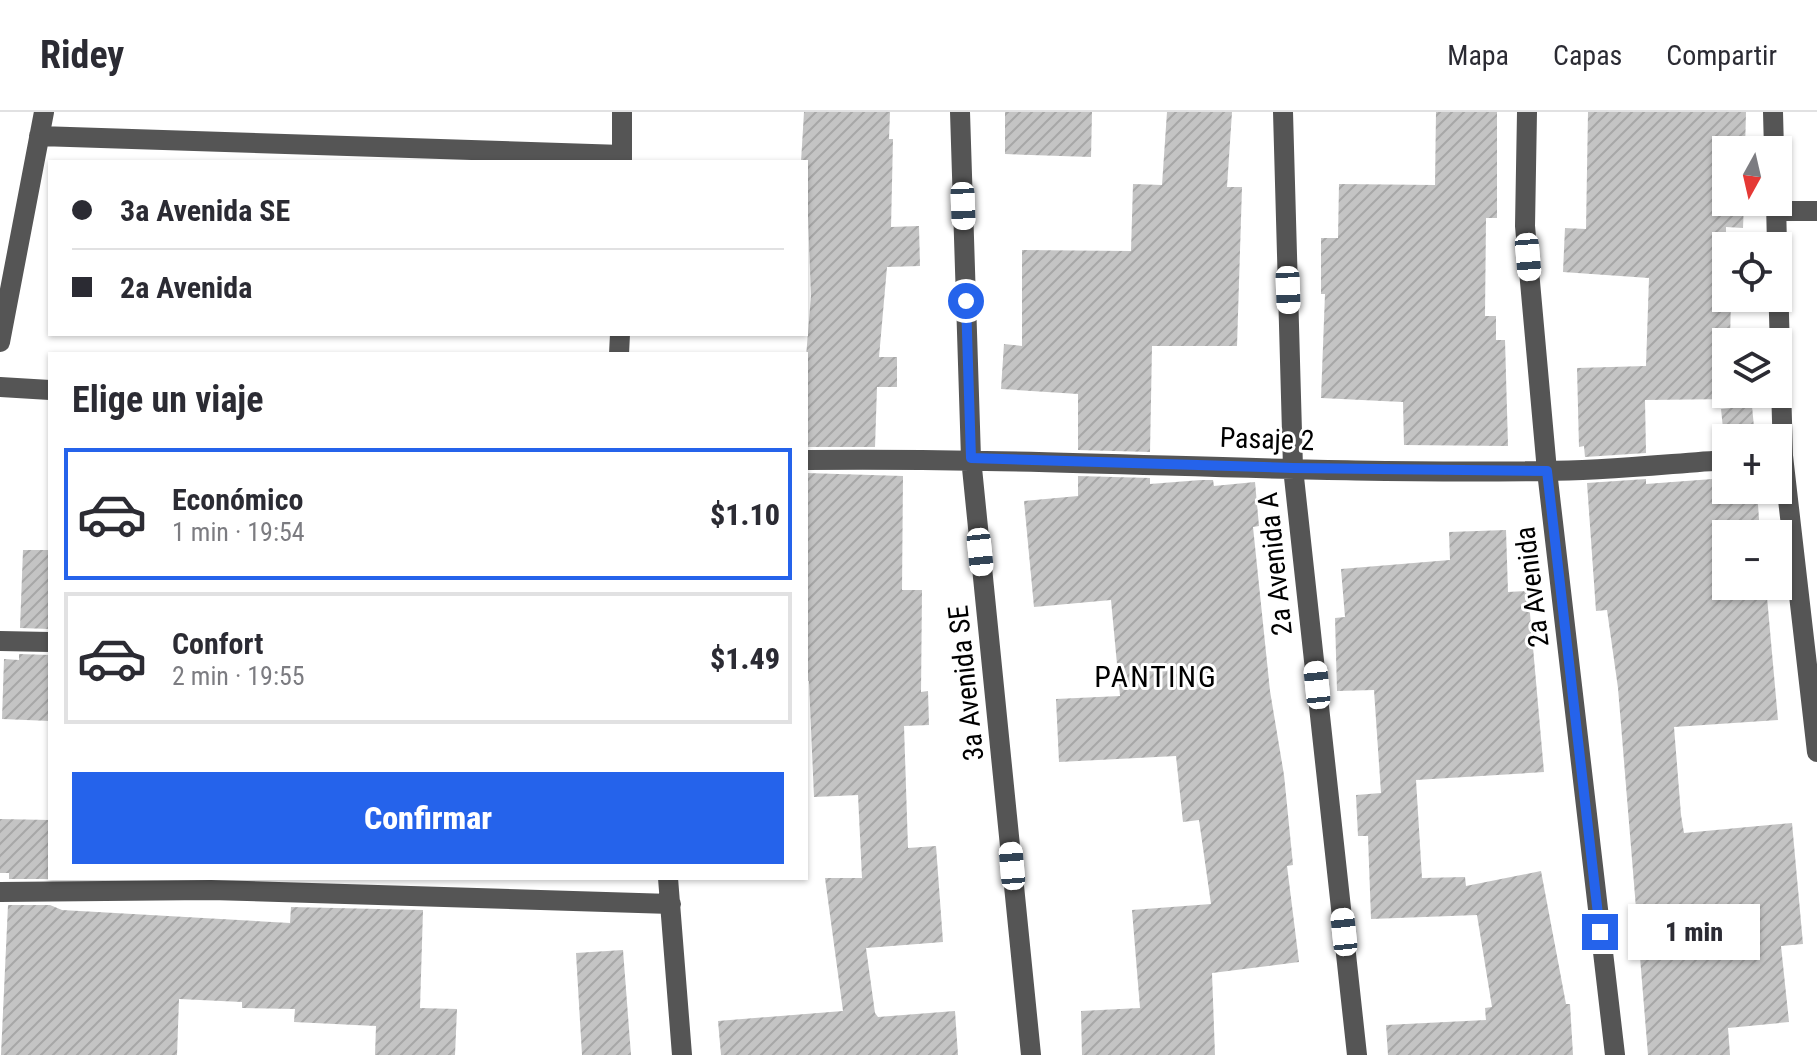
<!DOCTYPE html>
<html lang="es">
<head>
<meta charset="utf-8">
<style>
	body { margin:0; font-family:"Roboto Condensed",sans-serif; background:#f7f7f7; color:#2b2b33; height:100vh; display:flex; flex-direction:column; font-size:30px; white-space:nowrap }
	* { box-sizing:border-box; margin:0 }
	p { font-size:26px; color:#7c7c81 }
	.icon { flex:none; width:44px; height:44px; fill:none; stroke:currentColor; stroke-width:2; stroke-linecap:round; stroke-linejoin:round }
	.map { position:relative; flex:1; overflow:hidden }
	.side { position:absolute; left:48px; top:240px; width:760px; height:528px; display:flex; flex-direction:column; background:#fff; border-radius:0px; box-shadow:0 2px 6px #0004 }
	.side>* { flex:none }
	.hud { position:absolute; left:48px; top:48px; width:760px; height:176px; border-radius:0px; box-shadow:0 2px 6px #0004; display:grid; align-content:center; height:176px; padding:0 24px; background:#fff }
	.needle { width:52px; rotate:188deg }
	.buttons { position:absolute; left:1712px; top:24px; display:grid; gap:16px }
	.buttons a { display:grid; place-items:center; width:80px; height:80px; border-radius:0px; background:#fff; box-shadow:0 2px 6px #0004; font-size:40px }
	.end { position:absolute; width:36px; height:36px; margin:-18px; border:10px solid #2563eb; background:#fff; box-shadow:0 0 0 4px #fff }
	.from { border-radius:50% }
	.bubble { position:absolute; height:56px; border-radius:0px; background:#fff; box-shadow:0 2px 6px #0004; font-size:26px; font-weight:800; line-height:56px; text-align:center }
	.car { position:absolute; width:24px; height:48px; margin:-24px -12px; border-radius:10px; box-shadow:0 0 6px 2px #0007; background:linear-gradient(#fff 24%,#345 0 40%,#fff 0 76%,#345 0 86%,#fff 0) }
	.hud b { display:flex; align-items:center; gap:28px; height:76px; font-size:30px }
	.hud b+b { border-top:2px solid #e1e1e2 }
	.hud i { width:20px; height:20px; background:#2b2b33 }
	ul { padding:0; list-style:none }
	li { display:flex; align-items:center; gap:24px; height:132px; margin:0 16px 12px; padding:0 8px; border:4px solid #e1e1e2; border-radius:0px }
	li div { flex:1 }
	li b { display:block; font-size:30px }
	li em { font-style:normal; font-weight:800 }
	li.on { border-color:#2563eb }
	li>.icon { width:72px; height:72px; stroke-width:1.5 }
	h2 { padding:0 24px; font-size:36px; line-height:96px }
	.action { display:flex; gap:16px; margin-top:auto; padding:16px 24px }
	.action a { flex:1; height:92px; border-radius:0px; background:#2563eb; color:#fff; font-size:32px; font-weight:800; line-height:92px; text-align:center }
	header { display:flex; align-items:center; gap:48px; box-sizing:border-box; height:112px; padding:0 40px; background:#fff; border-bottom:2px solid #e1e1e2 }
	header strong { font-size:38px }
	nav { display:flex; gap:44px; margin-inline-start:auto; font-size:28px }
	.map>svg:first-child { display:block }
</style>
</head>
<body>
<header>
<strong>Ridey</strong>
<nav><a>Mapa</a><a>Capas</a><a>Compartir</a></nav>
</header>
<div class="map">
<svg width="1817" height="943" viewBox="0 0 1817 943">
	<defs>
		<pattern id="building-hatch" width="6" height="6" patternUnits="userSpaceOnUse" patternTransform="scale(2)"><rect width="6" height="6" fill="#c4c4c4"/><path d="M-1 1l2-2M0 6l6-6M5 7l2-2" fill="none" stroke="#a7a7a7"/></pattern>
	</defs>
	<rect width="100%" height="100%" fill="#fff"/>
	<path fill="url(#building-hatch)" d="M804 0H890L889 27H893L891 115 919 114 920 154 887 155 879 245H897V275H877L875 335H806V245L811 184 806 50H801Z
		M1005 0H1092L1091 45 1005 42Z
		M1167 0H1232L1227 75H1242L1237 234H1152L1150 340 1078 338V282L1001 277 1004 232 1022 234V138L1131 139 1133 72 1162 73Z
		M1436 0H1497V106H1486L1485 204H1496V228H1505L1508 334 1404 333 1403 290 1321 286 1325 182H1321V126H1338L1339 72 1435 73Z
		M1588 0H1746L1745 38H1726V90H1744L1743 116 1726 115V186H1731L1730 229 1735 230H1726V282H1735V287L1645 288 1646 341 1585 345 1584 334 1579 335 1577 256 1646 254 1649 166 1563 160 1565 116 1586 117Z
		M1752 294 1755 326H1724L1721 297Z
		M806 361 903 364 902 478H922L921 580 928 579 929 613 904 614 908 736 936 734 943 830 866 836 875 901 878 905 955 899 958 943H721L718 909 843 899 825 766H862L858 683 814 685 809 569H806Z
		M1078 364 1150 366V372L1201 368H1213L1214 374 1255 370 1259 414 1253 415 1270 579 1284 663 1293 753 1287 754 1299 850 1212 861 1215 943H1082L1081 899 1140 896 1132 798 1211 792 1199 708 1183 710 1176 644 1059 650 1056 587 1120 584 1111 488 1034 495 1024 389 1078 384Z
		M1726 366V378H1757L1760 422H1726V474H1766L1778 608 1674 615 1681 703 1684 721 1792 711 1803 832 1781 834 1789 910 1728 916 1730 943H1648L1618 576 1607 498 1596 499 1587 371 1646 367V372Z
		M1506 418 1508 480 1528 479 1544 660 1416 668 1422 766 1465 765 1466 774 1541 759 1566 892H1570L1573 943H1388L1386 913 1486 908 1485 896 1492 895 1477 803 1371 807 1368 724H1358L1356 683 1381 681 1374 578 1337 579 1335 506 1345 505 1341 457 1450 448 1449 420Z
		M23 438H50V517L20 516Z
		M19 542 50 543V609L2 607 4 547 19 548Z
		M0 707 50 708V767H9V761H0Z
		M8 793H50L62 798 290 811 291 795 423 798 420 896 457 897 455 943H375L376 914 294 910 295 897 242 896V890L179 887 177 943H1Z
		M623 838 631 943H582L576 841Z"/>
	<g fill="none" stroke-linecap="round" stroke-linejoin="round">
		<path stroke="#555" stroke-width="20" d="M622 0V50
			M960 0 971 346 1031 943
			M1283 0 1293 356 1357 943
			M1527 0 1525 114 1547 359 1615 943
			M1773 0 1774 38
			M39 24 622 43
			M1776 90 1777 134
			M1776 99H1817
			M1778 168 1783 344 1817 640
			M0 230 44 0
			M619 242 620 222
			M0 275 50 278
			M806 348C1052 345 1298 363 1545 359 1605 359 1666 352 1726 348
			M0 529 50 530
			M668 766 682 943
			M0 780 211 778 671 792"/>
	</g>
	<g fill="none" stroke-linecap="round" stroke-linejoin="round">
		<path stroke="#2563eb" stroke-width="10" d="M966 189 971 346 1293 356 1547 359 1600 820"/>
	</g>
	<g text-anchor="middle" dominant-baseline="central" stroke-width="6" stroke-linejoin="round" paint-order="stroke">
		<g font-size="28" fill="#000" stroke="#fff">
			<text transform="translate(1267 327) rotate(2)">Pasaje 2</text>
			<text transform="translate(1275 452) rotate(-96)">2a Avenida A</text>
			<text transform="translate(1532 475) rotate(-97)">2a Avenida</text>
			<text transform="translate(966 571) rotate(-96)">3a Avenida SE</text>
		</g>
		<g font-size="30" letter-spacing="2" fill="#000" stroke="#fff">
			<text x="1156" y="564">PANTING</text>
		</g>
	</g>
</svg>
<div class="buttons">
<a><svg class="needle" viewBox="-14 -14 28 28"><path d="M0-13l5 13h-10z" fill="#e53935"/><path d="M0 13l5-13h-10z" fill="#7c7c81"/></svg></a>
<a><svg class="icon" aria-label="locate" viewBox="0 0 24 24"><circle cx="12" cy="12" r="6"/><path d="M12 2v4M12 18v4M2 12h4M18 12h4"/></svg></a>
<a><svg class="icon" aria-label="layers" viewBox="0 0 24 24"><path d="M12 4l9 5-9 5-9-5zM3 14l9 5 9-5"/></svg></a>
<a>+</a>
<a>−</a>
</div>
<i class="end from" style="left:966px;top:189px"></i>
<i class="end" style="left:1600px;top:820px"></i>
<div class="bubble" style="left:1628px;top:792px;width:132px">1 min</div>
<i class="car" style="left:963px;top:94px;rotate:178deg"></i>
<i class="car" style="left:1528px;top:145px;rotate:175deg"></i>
<i class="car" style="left:1288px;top:178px;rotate:178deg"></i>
<i class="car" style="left:980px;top:440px;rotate:174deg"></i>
<i class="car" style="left:1317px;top:573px;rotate:354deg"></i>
<i class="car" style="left:1012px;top:754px;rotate:355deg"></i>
<i class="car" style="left:1344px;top:820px;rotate:354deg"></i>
<div class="hud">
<b><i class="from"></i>3a Avenida SE</b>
<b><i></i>2a Avenida</b>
</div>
<section class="side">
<h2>Elige un viaje</h2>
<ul>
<li class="on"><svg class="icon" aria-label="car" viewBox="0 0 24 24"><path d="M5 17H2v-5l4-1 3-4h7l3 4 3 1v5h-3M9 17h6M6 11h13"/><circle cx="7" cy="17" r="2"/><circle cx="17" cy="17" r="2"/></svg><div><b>Económico</b><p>1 min · 19:54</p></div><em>$1.10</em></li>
<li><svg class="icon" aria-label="car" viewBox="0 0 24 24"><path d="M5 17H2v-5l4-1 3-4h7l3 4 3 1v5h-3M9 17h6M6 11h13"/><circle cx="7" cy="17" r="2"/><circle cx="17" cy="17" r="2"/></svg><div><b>Confort</b><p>2 min · 19:55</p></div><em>$1.49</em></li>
</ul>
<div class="action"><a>Confirmar</a></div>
</section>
</div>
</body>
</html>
